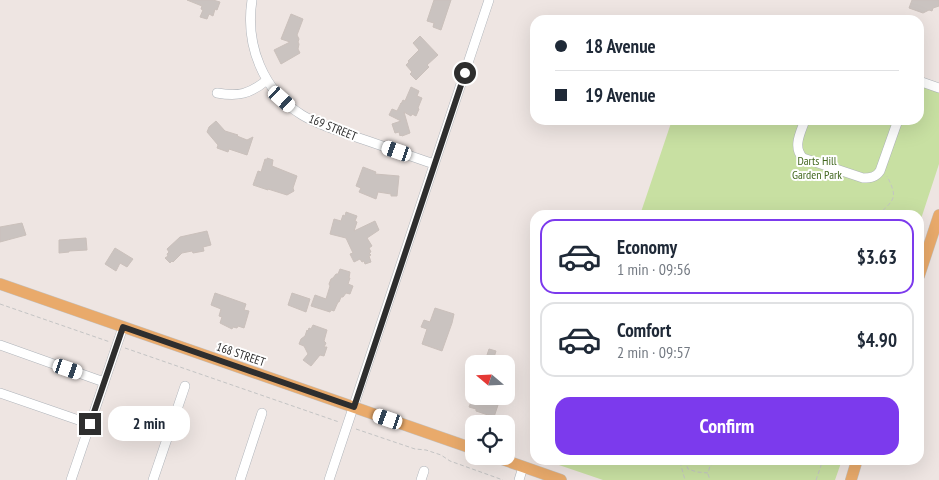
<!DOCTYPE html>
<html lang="en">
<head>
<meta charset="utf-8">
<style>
	body { margin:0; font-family:"PT Sans Narrow",sans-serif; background:#f2f2f3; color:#1f2937; height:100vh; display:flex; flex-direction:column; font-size:19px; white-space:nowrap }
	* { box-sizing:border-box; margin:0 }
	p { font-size:16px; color:#747a83 }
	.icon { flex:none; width:28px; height:28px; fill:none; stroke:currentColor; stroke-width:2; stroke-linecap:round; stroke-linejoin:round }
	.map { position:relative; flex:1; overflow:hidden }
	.sheet { position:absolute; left:530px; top:210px; width:394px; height:255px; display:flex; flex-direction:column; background:#fff; border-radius:15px; box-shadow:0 5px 20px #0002 }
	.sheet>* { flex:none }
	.guide { position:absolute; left:530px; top:15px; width:394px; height:110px; border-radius:15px; box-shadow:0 5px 20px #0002; display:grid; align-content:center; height:110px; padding:0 25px; background:#fff }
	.needle { width:32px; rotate:289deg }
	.fabs { position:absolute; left:465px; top:355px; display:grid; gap:10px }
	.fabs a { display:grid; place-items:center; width:50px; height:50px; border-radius:10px; background:#fff; box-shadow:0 5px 20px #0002; font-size:25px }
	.end { position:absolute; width:22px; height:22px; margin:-11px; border:6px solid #2e2e2e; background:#fff; box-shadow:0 0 0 2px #fff }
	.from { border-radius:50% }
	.bubble { position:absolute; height:35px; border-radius:15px; background:#fff; box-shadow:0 5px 20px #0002; font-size:16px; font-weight:800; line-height:35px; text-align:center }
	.car { position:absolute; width:15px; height:30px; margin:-15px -8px; border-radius:6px; box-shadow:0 0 4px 1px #0007; background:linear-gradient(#fff 24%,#345 0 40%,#fff 0 76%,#345 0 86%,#fff 0) }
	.guide b { display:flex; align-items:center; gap:18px; height:48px; font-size:19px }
	.guide b+b { border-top:1px solid #e0e1e3 }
	.guide i { width:12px; height:12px; background:#1f2937 }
	ul { padding:9px 0 0; list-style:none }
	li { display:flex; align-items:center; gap:15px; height:75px; margin:0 10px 8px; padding:0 15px; border:2px solid #e0e1e3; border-radius:15px }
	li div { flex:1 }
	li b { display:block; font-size:19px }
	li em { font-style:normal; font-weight:800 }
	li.on { border-color:#7c3aed }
	li>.icon { width:45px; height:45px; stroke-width:1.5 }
	.button { display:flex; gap:10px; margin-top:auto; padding:10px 25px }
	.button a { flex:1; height:58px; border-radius:15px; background:#7c3aed; color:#fff; font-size:20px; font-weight:800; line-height:58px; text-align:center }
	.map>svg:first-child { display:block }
</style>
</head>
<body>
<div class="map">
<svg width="939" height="480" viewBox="0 0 939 480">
	<rect width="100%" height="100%" fill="#eee5e2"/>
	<path fill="#c8e0a2" d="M919 83 939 90V164L919 225V215H640L672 120H919Z
		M558 460H842L835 480H603L556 464Z"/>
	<path fill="#cac3c0" stroke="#cac0bb" d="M187 0H213L220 2 217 10 215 9 213 16 209 14 207 19 200 17 203 10 201 9 202 6Z
		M434 0H451L441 30 433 27 434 23 427 21Z
		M912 0H939V6L933 8 932 11 929 10 923 13 909 8Z
		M291 14 303 19 297 35 299 39 298 42 299 44 298 49 300 53 281 64 274 50 290 42 281 39Z
		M420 36 438 55 427 65 429 67 416 80 410 74 412 72 406 65 409 62 408 61 419 50 413 43Z
		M411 87 419 91 417 96 422 98 418 108 419 109 416 116 412 114 411 116 404 112 410 133 402 136 401 135 400 136 399 132 395 133 392 124 401 121 389 115 392 109 397 111 401 103V104L403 100 405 101Z
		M216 121 225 131 238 135 237 136 247 140 253 137 247 155 229 149 228 152 217 148 218 145 207 132 209 127Z
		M267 158 273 160 272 166 297 176 293 188 294 191 287 195 268 189V190L253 185 258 171 261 172 265 159 267 160Z
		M363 167 376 172 375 174 399 176 397 196H391V194L378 192 376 199 359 192 361 188 356 186Z
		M346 212 357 216 355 221 357 222 354 231 375 221 379 230 367 238 372 246 369 248 371 252 369 253 371 255 369 256 371 262 365 264 364 261 362 262 360 259 354 262 350 254 353 253 346 238 330 234 334 219 341 221 343 215 345 216Z
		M22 223 26 235 0 242V227Z
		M207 231 211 245 203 247 204 251 193 253 192 251 182 253 173 262 172 261 170 263 165 258 168 256 167 254 169 252 167 249 180 237Z
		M86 238 87 250 69 251V252L59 253V240Z
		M115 248 133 259 127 267 120 263 116 271 105 264Z
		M340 269 350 272 349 278H350L348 284 353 286 350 294 346 293 343 297H341L339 302H338L334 311 331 310 330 312 311 306 315 295 326 299 330 286 329 284 331 279 333 278 336 274H338Z
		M215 293 246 304 244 310 249 311 244 328 238 326 237 328 233 327 232 329 220 323 222 317 219 316 221 309 211 305Z
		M292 293 310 299 306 312 288 305Z
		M435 308 454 314 452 323 442 351 422 344 427 329 421 327 424 320 430 322Z
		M313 325 327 330 324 341 326 343 324 347H327L324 356 320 355 311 366 303 360 308 354 304 346 299 344 301 339 305 336 307 330 308 331 309 328 311 329Z
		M489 349 496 351 492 364H484Z
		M473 397 498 405 494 417 476 411V409L469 407Z"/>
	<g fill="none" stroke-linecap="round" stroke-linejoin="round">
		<defs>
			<path id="minor" d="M252 0C245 45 263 91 302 115 320 126 342 132 362 139 386 147 410 156 434 164
				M919 81 939 88
				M217 93C238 97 250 94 267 80
				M805 120C801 132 792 147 803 158L863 178C871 178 876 177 880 171L898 120
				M0 345 104 382
				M0 393 90 424
				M71 480 123 327
				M153 480 185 386
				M240 480 262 413
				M329 480 489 0
				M421 480 424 471
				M519 480 523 467"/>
			<path id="major" d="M919 276 939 215
				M0 284 474 449
				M493 456 561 480
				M851 480 857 460"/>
		</defs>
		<use href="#minor" stroke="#aeb3b9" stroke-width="10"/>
		<use href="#major" stroke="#c4c4c4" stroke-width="12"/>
		<path stroke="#c4c4c4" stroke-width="1" stroke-dasharray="4 2.5" stroke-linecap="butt" d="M878 215C895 199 898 198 887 176
			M0 304 110 342
			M125 348 339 422
			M356 429 415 449 426 450 441 455 450 461 503 480
			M680 460 679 461H685L688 469 697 472 708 473 710 466 718 460
			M680 462 685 480
			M708 474 710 480
			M816 480 823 460"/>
		<use href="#minor" stroke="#fff" stroke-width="9"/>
		<use href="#major" stroke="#e9aa6b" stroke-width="11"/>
	</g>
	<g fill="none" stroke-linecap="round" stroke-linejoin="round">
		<path stroke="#2e2e2e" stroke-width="6" d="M90 424 123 327 354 407 465 73"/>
	</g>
	<g text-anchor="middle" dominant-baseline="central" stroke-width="4" stroke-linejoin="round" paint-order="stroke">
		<g font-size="12" fill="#2e2e2e" stroke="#fff">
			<text transform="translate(333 127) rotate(22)">169 STREET</text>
			<text transform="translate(241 354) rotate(19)">168 STREET</text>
		</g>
		<g font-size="12" fill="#436820" stroke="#fff">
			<text x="817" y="160">Darts Hill<tspan x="817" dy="14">Garden Park</tspan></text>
		</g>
	</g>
</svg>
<div class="fabs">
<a><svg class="needle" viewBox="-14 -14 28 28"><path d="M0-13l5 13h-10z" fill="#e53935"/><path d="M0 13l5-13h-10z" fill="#747a83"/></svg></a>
<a><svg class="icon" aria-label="locate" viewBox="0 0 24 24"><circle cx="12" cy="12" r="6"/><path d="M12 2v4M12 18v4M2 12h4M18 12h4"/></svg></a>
</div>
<i class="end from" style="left:465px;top:73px"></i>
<i class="end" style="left:90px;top:424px"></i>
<div class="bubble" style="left:108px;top:406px;width:82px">2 min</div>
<i class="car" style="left:282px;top:99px;rotate:132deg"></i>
<i class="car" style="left:397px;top:151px;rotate:289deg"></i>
<i class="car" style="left:68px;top:369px;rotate:109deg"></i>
<i class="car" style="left:388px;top:419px;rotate:289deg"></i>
<div class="guide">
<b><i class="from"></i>18 Avenue</b>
<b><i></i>19 Avenue</b>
</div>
<section class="sheet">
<ul>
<li class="on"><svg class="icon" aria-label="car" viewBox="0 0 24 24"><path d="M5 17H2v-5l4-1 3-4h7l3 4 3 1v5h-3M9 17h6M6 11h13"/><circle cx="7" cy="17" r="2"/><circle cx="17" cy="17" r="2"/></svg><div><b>Economy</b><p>1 min · 09:56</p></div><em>$3.63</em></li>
<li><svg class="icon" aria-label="car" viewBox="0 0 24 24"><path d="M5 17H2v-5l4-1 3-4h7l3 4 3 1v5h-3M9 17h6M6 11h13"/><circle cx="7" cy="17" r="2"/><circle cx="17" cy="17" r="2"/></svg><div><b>Comfort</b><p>2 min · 09:57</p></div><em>$4.90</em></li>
</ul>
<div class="button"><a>Confirm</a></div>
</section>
</div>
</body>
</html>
